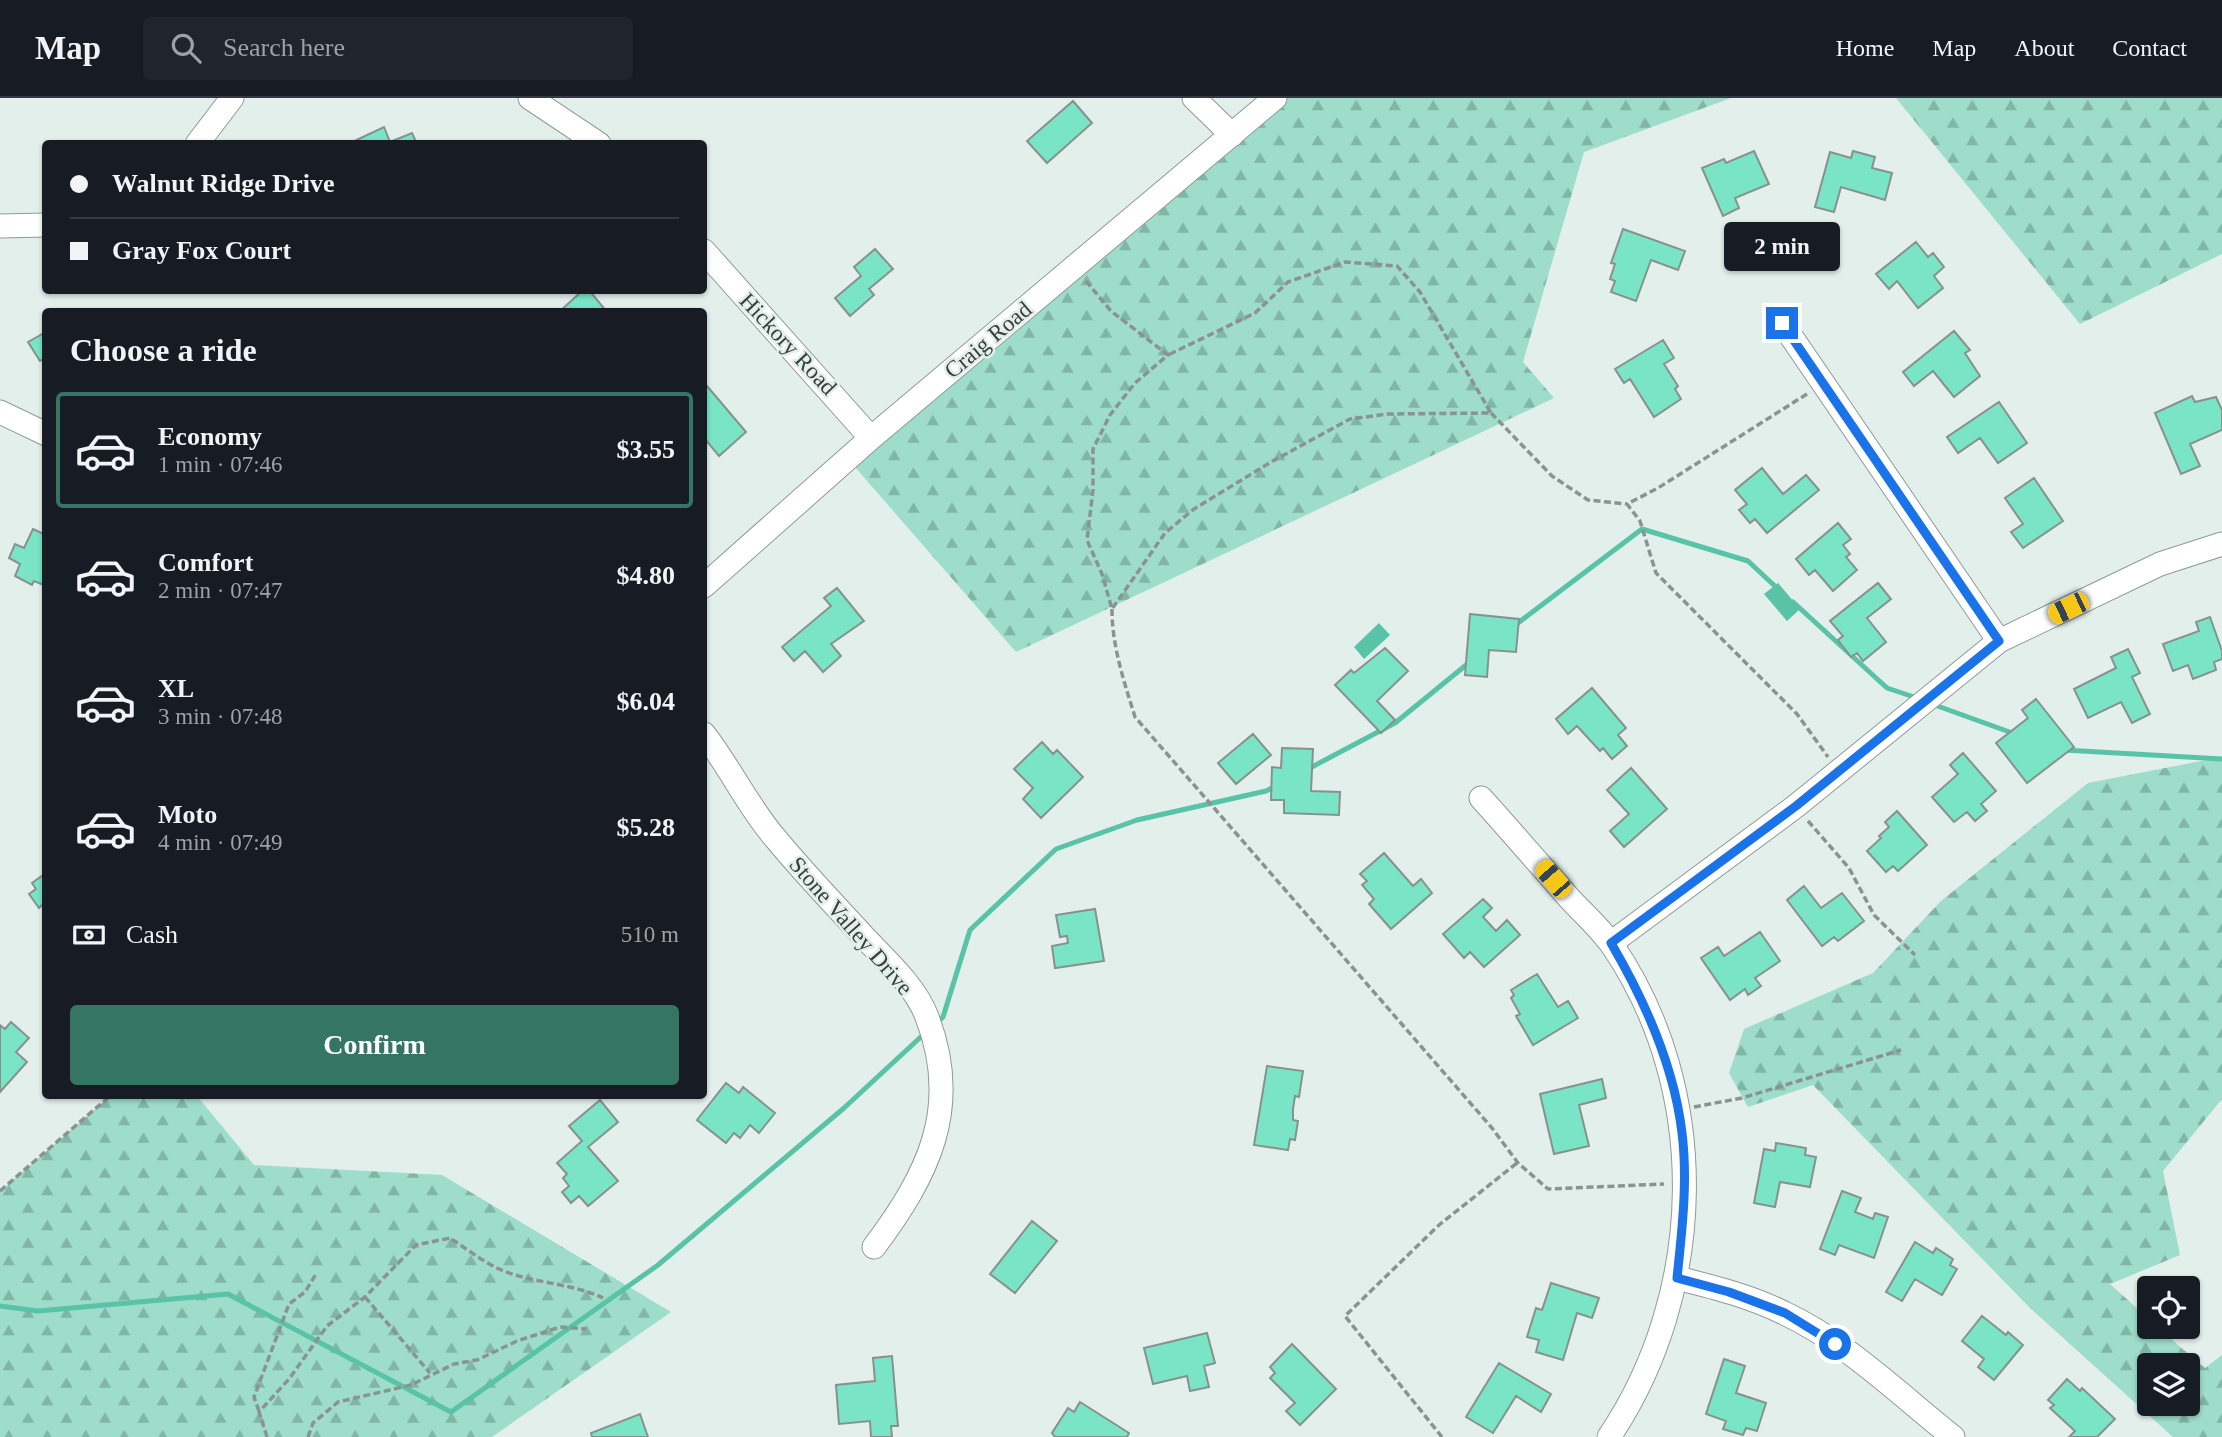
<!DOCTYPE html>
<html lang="en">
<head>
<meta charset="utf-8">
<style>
	body { margin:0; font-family:"Times New Roman",serif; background:#20242c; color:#f1f3f6; height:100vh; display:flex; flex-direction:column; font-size:26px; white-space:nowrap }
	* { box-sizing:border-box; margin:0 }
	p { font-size:23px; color:#9ea1a6 }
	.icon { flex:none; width:38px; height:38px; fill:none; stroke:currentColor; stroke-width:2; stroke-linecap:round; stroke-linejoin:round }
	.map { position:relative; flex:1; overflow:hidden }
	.details { position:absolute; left:42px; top:210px; width:665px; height:791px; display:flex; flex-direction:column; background:#171b24; border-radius:7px; box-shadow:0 2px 5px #0004 }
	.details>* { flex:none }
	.hud { position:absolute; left:42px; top:42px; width:665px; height:154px; border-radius:7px; box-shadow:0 2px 5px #0004; display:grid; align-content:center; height:154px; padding:0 28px; background:#171b24 }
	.controls { position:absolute; left:2137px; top:1178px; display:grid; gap:14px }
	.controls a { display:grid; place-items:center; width:63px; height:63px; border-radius:7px; background:#171b24; box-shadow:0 2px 5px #0004; font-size:35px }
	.end { position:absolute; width:32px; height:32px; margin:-16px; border:9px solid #1a73e8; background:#fff; box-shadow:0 0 0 4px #fff }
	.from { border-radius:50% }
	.bubble { position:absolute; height:49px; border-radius:7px; background:#171b24; box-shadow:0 2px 5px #0004; font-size:23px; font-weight:800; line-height:49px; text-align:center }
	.car { position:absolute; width:21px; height:42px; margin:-21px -10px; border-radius:9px; box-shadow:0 0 5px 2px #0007; background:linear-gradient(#f5c518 24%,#345 0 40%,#f5c518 0 76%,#345 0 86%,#f5c518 0) }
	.hud b { display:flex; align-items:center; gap:24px; height:66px; font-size:26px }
	.hud b+b { border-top:2px solid #363941 }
	.hud i { width:18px; height:18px; background:#f1f3f6 }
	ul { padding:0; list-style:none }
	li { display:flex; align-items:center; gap:21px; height:116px; margin:0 14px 10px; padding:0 14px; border:4px solid transparent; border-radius:7px }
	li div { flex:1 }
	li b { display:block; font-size:26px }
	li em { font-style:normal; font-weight:800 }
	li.active { border-color:#357564 }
	li>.icon { width:63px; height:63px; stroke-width:1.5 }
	h2 { padding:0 28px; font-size:32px; line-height:84px }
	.pay { display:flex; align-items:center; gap:18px; height:77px; padding:0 28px; font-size:26px }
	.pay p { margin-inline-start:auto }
	.primary-button { display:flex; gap:14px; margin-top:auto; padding:14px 28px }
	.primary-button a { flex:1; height:80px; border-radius:7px; background:#357564; color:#fff; font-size:28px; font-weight:800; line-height:80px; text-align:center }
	header { display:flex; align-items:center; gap:42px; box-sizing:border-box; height:98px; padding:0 35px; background:#171b24; border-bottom:2px solid #363941 }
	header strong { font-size:33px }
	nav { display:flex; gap:38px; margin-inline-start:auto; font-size:24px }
	.search { width:490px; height:63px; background:#20242c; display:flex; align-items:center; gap:18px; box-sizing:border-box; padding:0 24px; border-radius:7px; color:#9ea1a6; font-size:26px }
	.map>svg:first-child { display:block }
</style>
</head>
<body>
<header>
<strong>Map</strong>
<div class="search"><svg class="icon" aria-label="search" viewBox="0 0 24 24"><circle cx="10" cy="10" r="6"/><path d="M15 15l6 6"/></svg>Search here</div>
<nav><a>Home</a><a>Map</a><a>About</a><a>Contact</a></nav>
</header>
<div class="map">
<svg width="2222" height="1339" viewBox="0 0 2222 1339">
	<defs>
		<pattern id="forest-firs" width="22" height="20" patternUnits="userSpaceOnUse" patternTransform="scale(1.75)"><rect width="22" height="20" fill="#9dddc9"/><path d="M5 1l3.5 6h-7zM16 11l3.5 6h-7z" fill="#81b5a4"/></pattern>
	</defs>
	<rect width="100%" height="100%" fill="#e2efeb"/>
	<path fill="url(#forest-firs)" fill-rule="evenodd" d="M1273 0H1731L1584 54 1523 264 1554 300 1016 554 848 361Z
		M1896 0H2222V156L2080 226Z
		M2222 659V1001L2163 1073 2180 1157 2110 1186 2149 1221V1228L2157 1229 2205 1270 2222 1257V1339H2173L2030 1210 1813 987 1748 1009 1729 975 1744 931 1873 875 1941 803 2088 685ZM2149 1267H2188V1306H2149Z
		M110 998H197L254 1067 442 1077 671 1214 492 1339H0V1093Z"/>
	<path fill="#58c3a6" d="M1778 485 1800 511 1787 523 1764 496Z
		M1379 525 1390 537 1364 561 1354 549Z"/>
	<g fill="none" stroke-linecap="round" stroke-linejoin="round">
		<path stroke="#58c3a6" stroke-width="5" d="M1793 504 1887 590 1917 600
			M1514 528 1642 431 1748 463 1778 491
			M1932 606 2015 636
			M2064 652 2222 661
			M1308 671 1395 625 1471 563
			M937 924 943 919 970 832 1056 751 1137 722 1266 693 1278 687
			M0 1208 38 1213 228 1196 451 1314 658 1167 844 1010 924 936"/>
	</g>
	<path fill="#7ae4c6" stroke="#87928e" stroke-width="2" d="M1073 3 1092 25 1047 65 1027 43Z
		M384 29 390 44 412 35 417 46H348Z
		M1754 53 1769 86 1735 100 1739 110 1723 118 1702 70 1724 61 1726 65Z
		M1853 53 1875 59 1872 70 1892 75 1885 102 1841 89 1834 114 1815 109 1830 54 1851 60Z
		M1623 131 1685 153 1678 172 1651 162 1636 203 1611 194 1615 183 1610 181 1615 166 1611 165Z
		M1916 144 1928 159 1933 155 1944 169 1934 178 1943 190 1918 210 1897 183 1889 191 1876 176Z
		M875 151 893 171 869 191 874 197 850 218 835 200 861 178 854 169Z
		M583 192H589L607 214H559Z
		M1954 233 1970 252 1965 255 1980 278 1954 299 1933 273 1914 288 1903 274Z
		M46 234V260L40 263 28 244Z
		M1663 242 1674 260 1664 266 1678 288 1675 291 1681 301 1654 319 1630 281 1624 285 1615 271Z
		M707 288 746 334 719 358 704 340V291Z
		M2192 298 2195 304 2216 299 2222 312V332L2190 346 2200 368 2181 376 2155 315Z
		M1999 304 2027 345 1998 365 1980 340 1958 355 1947 339Z
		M1762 370 1783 396 1806 377 1819 392 1767 435 1755 421 1750 425 1739 412 1747 406 1735 392Z
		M2034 380 2063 423 2023 450 2011 434 2023 426 2005 400Z
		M1838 425 1851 441 1843 447 1850 456 1846 459 1857 472 1833 493 1815 472 1809 477 1796 461Z
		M33 431 46 437V488L34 483 32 487 15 478 20 466 9 460 15 446 24 450Z
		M1878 485 1891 501 1867 520 1886 544 1863 563 1857 555 1851 559 1838 542 1843 538 1830 523Z
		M837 490 864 523 831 546 841 558 823 574 805 553 794 563 782 549 831 508 824 500Z
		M1470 516 1519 521 1516 554 1489 552 1487 579 1465 577Z
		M2210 519 2222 553V561L2214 564 2216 572 2193 581 2188 567 2173 573 2163 546 2199 533 2196 524Z
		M1385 550 1408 573 1377 603 1395 622 1381 635 1335 587 1351 572 1354 575Z
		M2128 551 2140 575 2132 579 2150 616 2132 625 2121 604 2088 620 2074 591 2116 570 2111 559Z
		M1592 590 1626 630 1618 637 1627 648 1612 661 1603 650 1600 653 1577 628 1568 636 1556 621Z
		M2036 601 2074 649 2027 685 1996 645 2028 620 2022 612Z
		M1253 636 1271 657 1236 686 1218 665Z
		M1042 644 1053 656 1057 652 1083 679 1041 720 1023 701 1033 690 1014 671Z
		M1282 650 1313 651 1311 693 1340 694 1339 717 1284 715V702H1271L1272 669 1281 670Z
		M1963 655 1996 693 1981 706 1987 713 1975 723 1967 714 1954 724 1932 699 1958 676 1950 667Z
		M1631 670 1667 711 1624 749 1610 733 1629 716 1607 692Z
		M1897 713 1927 747 1898 773 1893 768 1886 774 1867 753 1881 740 1879 738 1889 729 1885 724Z
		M1384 755 1413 788 1421 781 1432 795 1391 831 1369 806 1374 801 1362 787 1367 783 1360 776Z
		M46 775V811L42 807 39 810 29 796 36 791 32 785Z
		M1804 788 1821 810 1842 795 1864 823 1838 843 1834 839 1822 848 1787 802Z
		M1483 801 1492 810 1483 819 1496 833 1507 822 1520 837 1484 869 1470 854 1464 860 1443 836Z
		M1095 811 1104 863 1055 870 1052 848 1068 845 1067 838 1060 839 1056 817Z
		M1760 834 1780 863 1755 880 1761 888 1748 897 1745 891 1730 902 1701 860 1718 849 1724 858Z
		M1537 876 1558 909 1568 903 1578 920 1533 947 1516 918 1520 916 1511 900 1514 897 1511 892Z
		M11 924 29 940 16 954 27 964 0 994V927L5 931Z
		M1267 968 1303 973 1299 999 1295 998 1293 1011V1022L1298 1023 1295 1042 1290 1041 1288 1052 1254 1047Z
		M1602 981 1606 1000 1579 1007 1589 1048 1554 1056 1540 996Z
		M726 985 739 995 743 989 775 1015 759 1035 750 1027 740 1040 734 1035 726 1045 697 1022Z
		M600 1002 618 1024 588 1049 618 1083 588 1108 579 1098 571 1105 562 1094 569 1088 563 1080 567 1076 557 1065 582 1043 569 1028Z
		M1776 1045 1806 1050 1805 1057 1816 1059 1810 1089 1780 1084 1775 1109 1754 1105 1764 1051 1775 1053Z
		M1842 1093 1861 1100 1855 1114 1873 1121 1875 1115 1888 1119 1874 1160 1839 1147 1835 1157 1820 1151Z
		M1032 1123 1057 1143 1015 1195 990 1176Z
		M1915 1144 1933 1155 1936 1150 1953 1161 1950 1167 1957 1171 1942 1197 1915 1181 1902 1203 1886 1194Z
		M1551 1185 1599 1200 1592 1220 1577 1215 1563 1262 1536 1254 1539 1242 1527 1239 1536 1210 1542 1212Z
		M1982 1218 2006 1237 2008 1234 2023 1247 1994 1282 1978 1269 1984 1261 1962 1243Z
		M1207 1235 1215 1265 1204 1268 1209 1289 1190 1293 1187 1278 1153 1286 1144 1250Z
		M1292 1246 1336 1291 1300 1327 1286 1313 1295 1305 1270 1280 1275 1275 1270 1269Z
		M892 1258 898 1328H891L892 1339H871L870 1323 839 1326 836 1287 875 1283 873 1260Z
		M1724 1261 1745 1268 1736 1295 1766 1305 1757 1333 1746 1330 1743 1337 1723 1331 1726 1323 1706 1316Z
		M1499 1265 1551 1296 1541 1314 1516 1298 1493 1335 1466 1319Z
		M2067 1281 2080 1293 2082 1290 2115 1321 2097 1339H2069L2075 1333 2050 1310 2054 1307 2048 1302Z
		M1080 1304 1129 1335 1127 1339H1055L1052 1335 1068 1310 1074 1314Z
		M640 1316 648 1339H592L591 1335Z"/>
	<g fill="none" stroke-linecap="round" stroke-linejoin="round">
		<defs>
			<path id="minor" d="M530 0 599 46
				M1194 0 1232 37
				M197 46 232 0
				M0 128 46 127
				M704 153 871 340
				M1782 225 1999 543
				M0 314 46 336
				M704 488 871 340 1275 0
				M704 636C730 669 748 709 776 741 804 775 835 807 865 840 886 862 916 889 927 919 962 1010 928 1077 874 1149
				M1481 700C1511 733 1540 767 1569 800 1583 815 1600 830 1612 847 1712 993 1706 1195 1609 1339
				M1611 845 1796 708 1999 543 2160 466 2222 446
				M1677 1180C1713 1189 1750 1198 1784 1215 1846 1244 1899 1296 1953 1339"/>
		</defs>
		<use href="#minor" stroke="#8f9b97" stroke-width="25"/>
		<path stroke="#8a9390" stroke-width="3.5" stroke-dasharray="7 3.5" stroke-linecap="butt" d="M1086 183 1111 213 1168 257 1135 285 1110 317 1093 351V392L1087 442 1102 476 1112 511 1165 435 1194 411 1271 364 1350 321 1388 316 1491 315 1420 194 1397 168 1345 164 1288 184 1255 215 1168 257
			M1807 296 1658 390 1627 406 1640 423 1656 475 1797 616 1828 659
			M1491 315 1552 378 1588 402 1627 406
			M1112 511C1112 549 1124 583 1135 619L1492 1030 1518 1065 1548 1091 1664 1086
			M1808 723 1849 770 1874 817 1915 857
			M1694 1009 1742 1000 1901 952
			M0 1093 110 998
			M365 1199 430 1275
			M259 1313 254 1299 289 1206 305 1194 316 1176
			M267 1339 259 1314 289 1281 327 1228 365 1199 416 1147 450 1140C465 1150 481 1162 497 1170 531 1186 570 1184 603 1200
			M308 1339 313 1325 338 1304 411 1287 454 1266 477 1262 517 1243 560 1229 586 1231
			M1442 1339 1345 1218 1439 1127 1517 1065"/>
		<use href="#minor" stroke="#fff" stroke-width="23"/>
	</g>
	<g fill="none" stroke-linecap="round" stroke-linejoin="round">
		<path stroke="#1a73e8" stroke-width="9" d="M1782 225 1999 543 1796 708 1611 845C1645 903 1674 967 1682 1035 1688 1083 1682 1132 1677 1180L1729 1194 1785 1215 1835 1246"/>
	</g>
	<g text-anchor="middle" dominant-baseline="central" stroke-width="5" stroke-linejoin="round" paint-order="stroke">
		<g font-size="23" fill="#393e3c" stroke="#e2efeb">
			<text transform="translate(988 242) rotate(-40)">Craig Road</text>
			<text transform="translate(788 246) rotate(47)">Hickory Road</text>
			<text transform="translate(851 828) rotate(49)">Stone Valley Drive</text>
		</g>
	</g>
</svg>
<div class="controls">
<a><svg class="icon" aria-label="locate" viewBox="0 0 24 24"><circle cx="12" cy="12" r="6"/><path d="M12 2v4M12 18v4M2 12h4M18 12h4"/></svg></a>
<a><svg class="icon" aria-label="layers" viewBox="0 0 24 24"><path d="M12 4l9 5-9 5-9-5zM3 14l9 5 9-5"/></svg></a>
</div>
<i class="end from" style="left:1835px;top:1246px"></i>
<i class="end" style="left:1782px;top:225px"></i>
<div class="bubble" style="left:1724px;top:124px;width:116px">2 min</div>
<i class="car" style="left:2068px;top:510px;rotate:244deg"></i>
<i class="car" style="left:1553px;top:781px;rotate:319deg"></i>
<div class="hud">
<b><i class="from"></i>Walnut Ridge Drive</b>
<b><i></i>Gray Fox Court</b>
</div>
<section class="details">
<h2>Choose a ride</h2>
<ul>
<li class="active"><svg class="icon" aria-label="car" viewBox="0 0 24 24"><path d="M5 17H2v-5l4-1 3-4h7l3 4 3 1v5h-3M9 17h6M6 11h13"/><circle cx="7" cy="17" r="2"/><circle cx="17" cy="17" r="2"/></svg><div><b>Economy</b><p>1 min · 07:46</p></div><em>$3.55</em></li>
<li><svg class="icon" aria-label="car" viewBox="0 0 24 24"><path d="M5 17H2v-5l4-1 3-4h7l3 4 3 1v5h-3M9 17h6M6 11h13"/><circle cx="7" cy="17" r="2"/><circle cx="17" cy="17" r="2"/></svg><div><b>Comfort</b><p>2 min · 07:47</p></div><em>$4.80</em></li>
<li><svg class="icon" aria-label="car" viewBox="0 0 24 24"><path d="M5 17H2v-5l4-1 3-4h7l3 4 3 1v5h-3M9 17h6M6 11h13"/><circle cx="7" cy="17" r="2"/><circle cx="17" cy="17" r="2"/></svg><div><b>XL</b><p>3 min · 07:48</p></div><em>$6.04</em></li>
<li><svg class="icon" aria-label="car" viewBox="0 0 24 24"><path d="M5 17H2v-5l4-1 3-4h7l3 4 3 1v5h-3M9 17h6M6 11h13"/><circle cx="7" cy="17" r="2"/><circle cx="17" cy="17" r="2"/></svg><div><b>Moto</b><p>4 min · 07:49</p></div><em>$5.28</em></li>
</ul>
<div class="pay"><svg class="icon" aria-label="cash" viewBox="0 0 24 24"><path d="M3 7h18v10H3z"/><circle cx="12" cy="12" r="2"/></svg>Cash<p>510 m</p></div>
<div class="primary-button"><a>Confirm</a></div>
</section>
</div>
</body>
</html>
